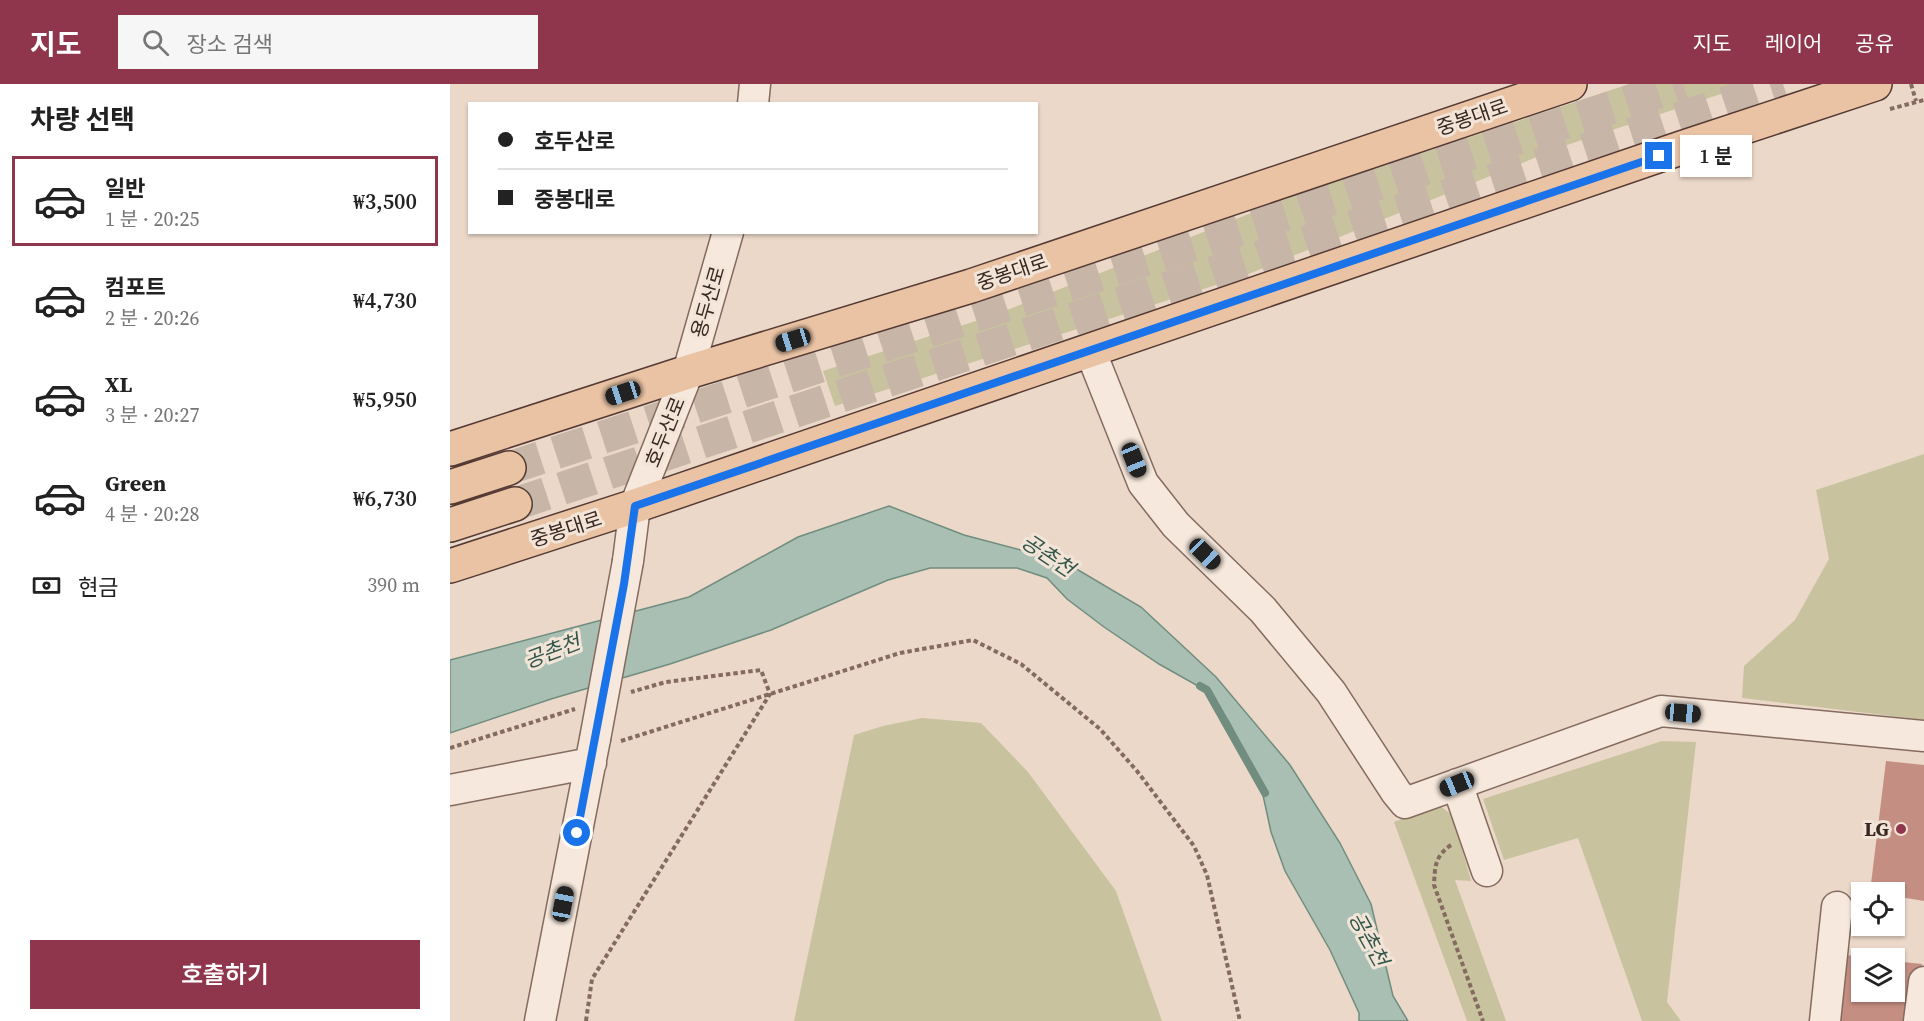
<!DOCTYPE html>
<html lang="ko">
<head>
<meta charset="utf-8">
<style>
	body { margin:0; font-family:"Source Serif 4","Noto Sans KR",serif; background:#f6f6f6; color:#222; height:100vh; display:flex; flex-direction:column; font-size:22px; white-space:nowrap }
	* { box-sizing:border-box; margin:0 }
	p { font-size:20px; color:#767676 }
	.icon { flex:none; width:33px; height:33px; fill:none; stroke:currentColor; stroke-width:2; stroke-linecap:round; stroke-linejoin:round }
	.map { position:relative; flex:1; overflow:hidden }
	.details { display:flex; flex-direction:column; background:#fff; width:450px }
	.details>* { flex:none }
	.top-card { position:absolute; left:18px; top:18px; width:570px; height:132px; border-radius:0px; box-shadow:0 2px 4px #0004; display:grid; align-content:center; height:132px; padding:0 30px; background:#fff }
	.buttons { position:absolute; left:1401px; top:798px; display:grid; gap:12px }
	.buttons a { display:grid; place-items:center; width:54px; height:54px; border-radius:0px; background:#fff; box-shadow:0 2px 4px #0004; font-size:30px }
	.end { position:absolute; width:27px; height:27px; margin:-14px; border:8px solid #1a73e8; background:#fff; box-shadow:0 0 0 3px #fff }
	.from { border-radius:50% }
	.bubble { position:absolute; height:42px; border-radius:0px; background:#fff; box-shadow:0 2px 4px #0004; font-size:20px; font-weight:600; line-height:42px; text-align:center }
	.car { position:absolute; width:18px; height:36px; margin:-18px -9px; border-radius:8px; box-shadow:0 0 4px 2px #0007; background:linear-gradient(#222 24%,#8ab4d8 0 40%,#222 0 76%,#8ab4d8 0 86%,#222 0) }
	.top-card b { display:flex; align-items:center; gap:21px; height:57px; font-size:22px }
	.top-card b+b { border-top:2px solid #e0e0e0 }
	.top-card i { width:15px; height:15px; background:#222 }
	ul { padding:0; list-style:none }
	li { display:flex; align-items:center; gap:18px; height:90px; margin:0 12px 9px; padding:0 18px; border:3px solid transparent; border-radius:0px }
	li div { flex:1 }
	li b { display:block; font-size:22px }
	li em { font-style:normal; font-weight:600 }
	li.selected { border-color:#8f354c }
	li>.icon { width:54px; height:54px; stroke-width:1.5 }
	h2 { padding:0 30px; font-size:27px; line-height:72px }
	.pay { display:flex; align-items:center; gap:15px; height:66px; padding:0 30px; font-size:22px }
	.pay p { margin-inline-start:auto }
	.button { display:flex; gap:12px; margin-top:auto; padding:12px 30px }
	.button a { flex:1; height:69px; border-radius:0px; background:#8f354c; color:#fff; font-size:24px; font-weight:600; line-height:69px; text-align:center }
	header { display:flex; align-items:center; gap:36px; box-sizing:border-box; height:84px; padding:0 30px; background:#8f354c; color:#fff }
	header strong { font-size:28px }
	nav { display:flex; gap:33px; margin-inline-start:auto; font-size:21px }
	.search { width:420px; height:54px; background:#f6f6f6; display:flex; align-items:center; gap:15px; box-sizing:border-box; padding:0 21px; border-radius:0px; color:#767676; font-size:22px }
	main { display:flex; flex:1; min-height:0 }
	.map>svg:first-child { display:block }
</style>
</head>
<body>
<header>
<strong>지도</strong>
<div class="search"><svg class="icon" aria-label="search" viewBox="0 0 24 24"><circle cx="10" cy="10" r="6"/><path d="M15 15l6 6"/></svg>장소 검색</div>
<nav><a>지도</a><a>레이어</a><a>공유</a></nav>
</header>
<main>
<section class="details">
<h2>차량 선택</h2>
<ul>
<li class="selected"><svg class="icon" aria-label="car" viewBox="0 0 24 24"><path d="M5 17H2v-5l4-1 3-4h7l3 4 3 1v5h-3M9 17h6M6 11h13"/><circle cx="7" cy="17" r="2"/><circle cx="17" cy="17" r="2"/></svg><div><b>일반</b><p>1 분 · 20:25</p></div><em>₩3,500</em></li>
<li><svg class="icon" aria-label="car" viewBox="0 0 24 24"><path d="M5 17H2v-5l4-1 3-4h7l3 4 3 1v5h-3M9 17h6M6 11h13"/><circle cx="7" cy="17" r="2"/><circle cx="17" cy="17" r="2"/></svg><div><b>컴포트</b><p>2 분 · 20:26</p></div><em>₩4,730</em></li>
<li><svg class="icon" aria-label="car" viewBox="0 0 24 24"><path d="M5 17H2v-5l4-1 3-4h7l3 4 3 1v5h-3M9 17h6M6 11h13"/><circle cx="7" cy="17" r="2"/><circle cx="17" cy="17" r="2"/></svg><div><b>XL</b><p>3 분 · 20:27</p></div><em>₩5,950</em></li>
<li><svg class="icon" aria-label="car" viewBox="0 0 24 24"><path d="M5 17H2v-5l4-1 3-4h7l3 4 3 1v5h-3M9 17h6M6 11h13"/><circle cx="7" cy="17" r="2"/><circle cx="17" cy="17" r="2"/></svg><div><b>Green</b><p>4 분 · 20:28</p></div><em>₩6,730</em></li>
</ul>
<div class="pay"><svg class="icon" aria-label="cash" viewBox="0 0 24 24"><path d="M3 7h18v10H3z"/><circle cx="12" cy="12" r="2"/></svg>현금<p>390 m</p></div>
<div class="button"><a>호출하기</a></div>
</section>
<div class="map">
<svg width="1474" height="937" viewBox="0 0 1474 937">
	<rect width="100%" height="100%" fill="#ebd8c9"/>
	<path fill="#c8c39e" d="M1179 0H1297L1292 3 1114 62 791 193 385 322 373 287 547 230 844 112Z
		M1474 370V636L1292 614 1294 582 1345 536 1379 475 1366 406Z
		M472 634 531 639 578 688 666 807 712 937H344L404 651 433 642Z
		M1212 657 1246 658 1217 918 1231 937H1192L1128 754 1054 776 1033 715Z
		M989 721 1003 732 1021 797 1005 796 1056 937H1017L944 738Z"/>
	<path fill="#a9bfb3" stroke="#708d7f" stroke-width="1.5" d="M439 422 514 451 613 477 691 523 766 593 840 681 890 759 921 820 943 912 958 937H909V929L880 866 835 787 821 748 811 702 779 638 757 607 709 580 654 543 617 515 597 494 567 484H480L438 496 321 546 220 580 101 615 0 649V576L239 513 348 453Z"/>
	<g fill="none" stroke-linecap="round" stroke-linejoin="round">
		<path stroke="#708d7f" stroke-width="8" d="M750 602 757 606 815 709"/>
	</g>
	<path fill="#c58e82" d="M1436 677 1474 681V817L1444 812V808H1420Z
		M1387 870 1412 873V908H1444V877L1472 880 1465 937H1379Z"/>
	<g fill="none" stroke-linecap="round" stroke-linejoin="round">
		<path stroke="#c7b5a7" stroke-width="33" stroke-dasharray="33 16" stroke-linecap="butt" d="M59 384 1233 0
			M65 420 1333 0"/>
		<defs>
			<path id="minor" d="M303 20 305 0
				M640 266 693 399 726 441 813 526 881 608 946 708 955 719 1211 627 1474 652
				M178 477 185 422 238 288 278 148
				M1007 700 1037 787
				M0 706 141 679
				M90 937 145 655
				M1375 937 1387 823
				M1469 937 1474 898"/>
			<path id="major" d="M0 365 238 288 521 202 1120 0
				M0 403 59 384
				M0 441 65 420
				M0 482 185 422 1231 64 1425 0"/>
		</defs>
		<use href="#minor" stroke="#856a5f" stroke-width="33"/>
		<use href="#major" stroke="#543a33" stroke-width="36"/>
		<path stroke="#856a5f" stroke-width="4" stroke-dasharray="4.5 3" stroke-linecap="butt" d="M1461 0 1466 17
			M1440 25 1474 16
			M171 657 450 569 523 556 571 580 650 645 687 687 744 762 757 791 790 937
			M0 664 125 625
			M1001 761C985 772 985 782 984 801L1033 937
			M136 937 142 895 320 610 311 586 216 598 181 608"/>
		<use href="#minor" stroke="#f6e8dc" stroke-width="30"/>
		<use href="#major" stroke="#eac3a5" stroke-width="33"/>
		<defs>
			<path id="minor-bridge" d="M145 655 178 477"/>
		</defs>
		<use href="#minor-bridge" stroke="#856a5f" stroke-width="33" stroke-linecap="butt"/>
		<use href="#minor-bridge" stroke="#f6e8dc" stroke-width="30"/>
	</g>
	<g fill="none" stroke-linecap="round" stroke-linejoin="round">
		<path stroke="#1a73e8" stroke-width="8" d="M127 749 174 500 185 422 1209 72"/>
	</g>
	<circle fill="#8f354c" stroke="#f3e4d8" stroke-width="2" cx="1451" cy="745" r="6"/>
	<g text-anchor="middle" dominant-baseline="central" stroke-width="6" stroke-linejoin="round" paint-order="stroke">
		<g font-size="20" fill="#372721" stroke="#f3e4d8">
			<text transform="translate(1022 33) rotate(-19)">중봉대로</text>
			<text transform="translate(562 188) rotate(-19)">중봉대로</text>
			<text transform="translate(258 218) rotate(-74)">용두산로</text>
			<text transform="translate(215 348) rotate(-68)">호두산로</text>
			<text transform="translate(116 445) rotate(-18)">중봉대로</text>
		</g>
		<g font-size="20" font-weight="bold" fill="#372721" stroke="#f3e4d8" text-anchor="end">
			<text x="1439" y="745">LG</text>
		</g>
		<g font-size="21" font-style="italic" fill="#32564b" stroke="#f3e4d8">
			<text transform="translate(598 471) rotate(34)">공촌천</text>
			<text transform="translate(102 567) rotate(-21)">공촌천</text>
			<text transform="translate(919 855) rotate(61)">공촌천</text>
		</g>
	</g>
</svg>
<div class="buttons">
<a><svg class="icon" aria-label="locate" viewBox="0 0 24 24"><circle cx="12" cy="12" r="6"/><path d="M12 2v4M12 18v4M2 12h4M18 12h4"/></svg></a>
<a><svg class="icon" aria-label="layers" viewBox="0 0 24 24"><path d="M12 4l9 5-9 5-9-5zM3 14l9 5 9-5"/></svg></a>
</div>
<i class="end from" style="left:127px;top:749px"></i>
<i class="end" style="left:1209px;top:72px"></i>
<div class="bubble" style="left:1230px;top:51px;width:72px">1 분</div>
<i class="car" style="left:343px;top:256px;rotate:253deg"></i>
<i class="car" style="left:173px;top:309px;rotate:252deg"></i>
<i class="car" style="left:684px;top:376px;rotate:158deg"></i>
<i class="car" style="left:755px;top:470px;rotate:134deg"></i>
<i class="car" style="left:1233px;top:629px;rotate:95deg"></i>
<i class="car" style="left:1007px;top:700px;rotate:248deg"></i>
<i class="car" style="left:113px;top:820px;rotate:11deg"></i>
<div class="top-card">
<b><i class="from"></i>호두산로</b>
<b><i></i>중봉대로</b>
</div>
</div>
</main>
</body>
</html>
